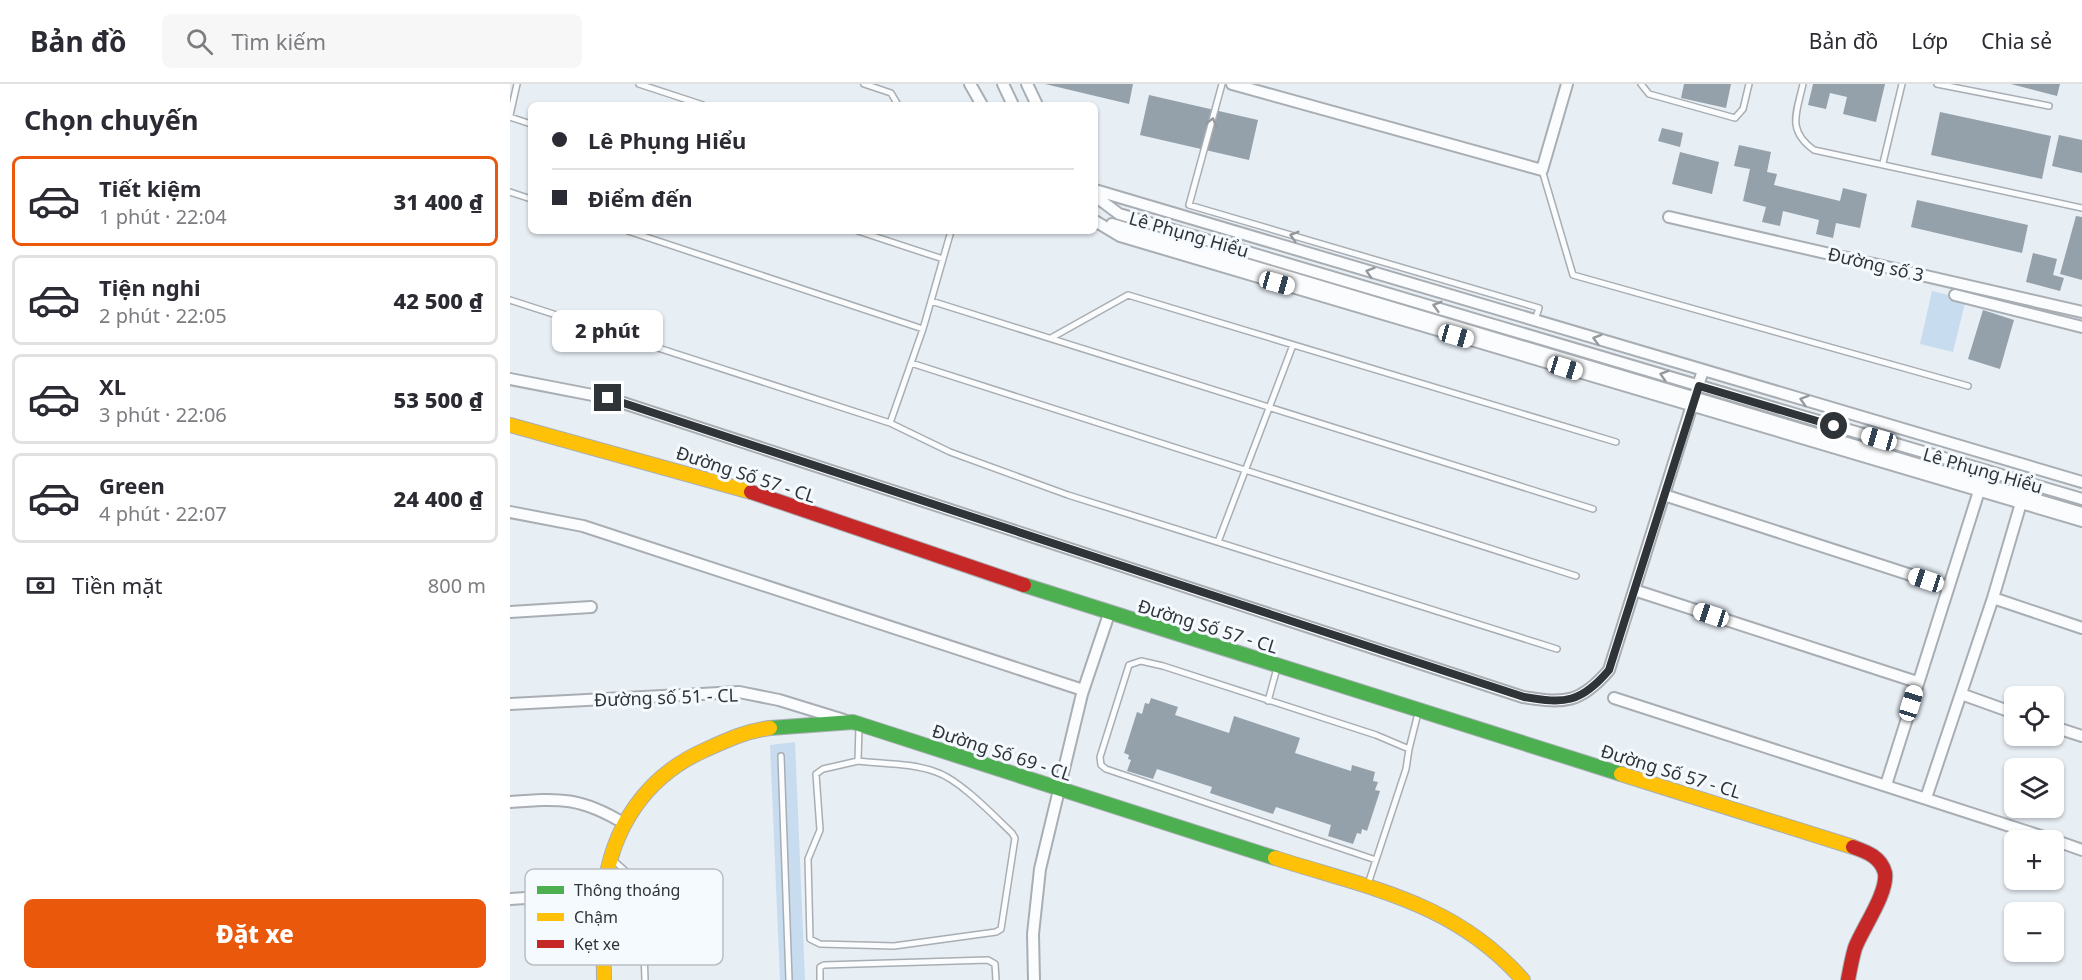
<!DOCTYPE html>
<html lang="vi">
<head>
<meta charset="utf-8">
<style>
	body { margin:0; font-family:"Noto Sans",sans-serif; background:#f7f7f7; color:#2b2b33; height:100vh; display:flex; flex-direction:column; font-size:22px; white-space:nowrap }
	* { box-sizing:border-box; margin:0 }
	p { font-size:20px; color:#7c7c81 }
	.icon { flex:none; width:33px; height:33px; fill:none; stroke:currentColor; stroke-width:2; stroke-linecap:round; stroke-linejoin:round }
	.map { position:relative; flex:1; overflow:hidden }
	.sheet { display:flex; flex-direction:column; background:#fff; width:510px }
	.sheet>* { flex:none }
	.banner { position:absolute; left:18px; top:18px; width:570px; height:132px; border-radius:9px; box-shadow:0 2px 4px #0004; display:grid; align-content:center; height:132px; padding:0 24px; background:#fff }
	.tools { position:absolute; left:1494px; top:602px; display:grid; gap:12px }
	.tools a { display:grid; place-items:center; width:60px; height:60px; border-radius:9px; background:#fff; box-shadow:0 2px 4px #0004; font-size:30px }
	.end { position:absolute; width:27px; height:27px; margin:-14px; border:8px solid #2f3439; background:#fff; box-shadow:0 0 0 3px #fff }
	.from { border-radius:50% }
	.bubble { position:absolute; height:42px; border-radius:9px; background:#fff; box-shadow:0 2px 4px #0004; font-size:20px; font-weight:800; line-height:42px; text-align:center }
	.car { position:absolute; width:18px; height:36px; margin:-18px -9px; border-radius:8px; box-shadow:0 0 4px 2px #0007; background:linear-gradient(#fff 24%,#345 0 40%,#fff 0 76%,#345 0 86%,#fff 0) }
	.banner b { display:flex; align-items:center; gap:21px; height:57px; font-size:22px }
	.banner b+b { border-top:2px solid #e1e1e2 }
	.banner i { width:15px; height:15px; background:#2b2b33 }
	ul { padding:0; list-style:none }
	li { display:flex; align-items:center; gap:18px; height:90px; margin:0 12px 9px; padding:0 12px; border:3px solid #e1e1e2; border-radius:9px }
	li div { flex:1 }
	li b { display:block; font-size:22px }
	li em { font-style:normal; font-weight:800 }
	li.active { border-color:#ea580c }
	li>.icon { width:54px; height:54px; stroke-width:1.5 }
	h2 { padding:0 24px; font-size:27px; line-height:72px }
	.pay { display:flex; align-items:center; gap:15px; height:66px; padding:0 24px; font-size:22px }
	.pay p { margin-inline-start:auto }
	.action { display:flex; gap:12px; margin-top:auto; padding:12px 24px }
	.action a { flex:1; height:69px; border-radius:9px; background:#ea580c; color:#fff; font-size:24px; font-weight:800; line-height:69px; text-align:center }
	header { display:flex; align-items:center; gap:36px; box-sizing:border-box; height:84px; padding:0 30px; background:#fff; border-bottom:2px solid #e1e1e2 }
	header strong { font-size:28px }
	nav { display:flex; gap:33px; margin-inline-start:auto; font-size:21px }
	.search { width:420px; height:54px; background:#f7f7f7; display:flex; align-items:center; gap:15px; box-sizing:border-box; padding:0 21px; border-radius:9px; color:#7c7c81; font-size:22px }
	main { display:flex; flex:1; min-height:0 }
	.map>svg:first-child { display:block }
</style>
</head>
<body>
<header>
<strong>Bản đồ</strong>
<div class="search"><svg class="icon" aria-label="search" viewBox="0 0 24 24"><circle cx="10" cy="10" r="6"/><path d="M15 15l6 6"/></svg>Tìm kiếm</div>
<nav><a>Bản đồ</a><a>Lớp</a><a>Chia sẻ</a></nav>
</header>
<main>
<section class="sheet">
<h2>Chọn chuyến</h2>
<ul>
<li class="active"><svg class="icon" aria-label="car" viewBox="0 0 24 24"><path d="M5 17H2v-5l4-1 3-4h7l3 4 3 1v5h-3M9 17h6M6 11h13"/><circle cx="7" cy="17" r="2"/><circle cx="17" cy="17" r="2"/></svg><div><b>Tiết kiệm</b><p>1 phút · 22:04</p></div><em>31 400 ₫</em></li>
<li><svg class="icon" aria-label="car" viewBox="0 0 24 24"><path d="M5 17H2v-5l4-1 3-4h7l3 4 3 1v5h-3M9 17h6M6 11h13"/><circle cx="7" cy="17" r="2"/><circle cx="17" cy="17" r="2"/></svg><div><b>Tiện nghi</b><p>2 phút · 22:05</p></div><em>42 500 ₫</em></li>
<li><svg class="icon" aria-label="car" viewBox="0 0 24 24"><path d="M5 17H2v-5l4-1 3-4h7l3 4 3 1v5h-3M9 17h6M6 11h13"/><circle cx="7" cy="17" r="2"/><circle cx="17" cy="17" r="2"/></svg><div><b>XL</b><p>3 phút · 22:06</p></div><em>53 500 ₫</em></li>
<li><svg class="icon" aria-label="car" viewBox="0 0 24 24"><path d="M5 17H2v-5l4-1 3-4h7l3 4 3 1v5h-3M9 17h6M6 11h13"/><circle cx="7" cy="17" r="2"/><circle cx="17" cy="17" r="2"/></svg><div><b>Green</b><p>4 phút · 22:07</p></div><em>24 400 ₫</em></li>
</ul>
<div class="pay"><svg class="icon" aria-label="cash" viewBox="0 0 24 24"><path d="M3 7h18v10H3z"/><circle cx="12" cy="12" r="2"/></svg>Tiền mặt<p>800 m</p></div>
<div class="action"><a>Đặt xe</a></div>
</section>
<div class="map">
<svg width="1572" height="896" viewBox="0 0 1572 896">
	<rect width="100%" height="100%" fill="#e7eef4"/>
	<path fill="#c8dcf0" d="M1422 207 1456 215 1443 268 1410 260Z
		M285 658 295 896H270L260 661Z"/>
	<path fill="#94a0aa" d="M535 0H623L619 20Z
		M1174 0H1221L1216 24 1171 14Z
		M1303 0H1375L1366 38 1333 30 1337 13 1320 9 1316 25 1298 21Z
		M1501 0H1550L1547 12Z
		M639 11 748 36 739 76 630 51Z
		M1430 28 1541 52 1532 95 1421 71Z
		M1152 44 1173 49 1170 63 1148 57Z
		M1549 51 1572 56V89L1542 82Z
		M1229 61 1261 68 1257 88 1267 90 1264 101 1330 117 1333 104 1357 110 1350 144 1326 139 1323 154 1306 150 1309 136 1273 127 1270 142 1252 138 1256 123 1233 117 1240 85 1224 82Z
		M1170 68 1209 78 1202 110 1162 100Z
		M1407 116 1518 141 1512 169 1401 143Z
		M1566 132 1572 133V196L1550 190Z
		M1523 169 1547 175 1543 191 1554 194 1550 207 1516 198Z
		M1473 226 1504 236 1490 285 1458 275Z
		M641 614 668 623 665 631 719 649 724 632 790 654 785 669 841 687 842 681 865 688 863 697 868 698 865 706 870 707 857 747 852 745 851 750 847 749 843 760 818 752 821 741 766 723 763 730 700 709 702 703 647 685 643 695 617 687 621 676 618 675 619 671 614 669 627 628 632 630 635 619 639 620Z"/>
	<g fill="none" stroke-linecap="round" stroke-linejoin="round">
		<defs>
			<path id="lane" d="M129 0 193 21
				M354 0 381 9 388 21
				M712 0 679 121 1029 224 1025 236
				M1131 0 1139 10 1225 34 1233 25 1239 0
				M1293 0C1287 28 1276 46 1304 66L1572 124
				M1427 0 1539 22
				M0 31 7 0
				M0 33 21 40
				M1373 79 1392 0
				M1032 86 1063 191 1458 302
				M0 108 21 115
				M118 147 413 245
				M348 147 433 175
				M0 216 380 339 440 368 558 411 1047 565
				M421 217 1083 425
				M541 254 618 211 1106 358
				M401 279 1066 492
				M380 339 413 245 441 147
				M708 458 783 261
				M758 617 767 584
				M899 665 908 629
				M271 672 279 896
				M348 677C374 680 402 679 426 688 450 696 483 731 502 749L505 754 491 845 486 848 384 862 310 860 300 855 298 775 310 746 306 690 313 685 348 677 349 642
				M102 775 128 798 132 808 135 896
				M858 800 896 685 899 665 866 651 653 582 631 577 619 581 590 673 591 681 596 685 866 776
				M310 896V883L314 881 478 876 485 880 486 896"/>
			<path id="street" d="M460 0 472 21
				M493 0 503 21
				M517 0 527 21
				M722 0 1032 86 1057 0
				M585 106 1572 398
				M585 112 609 130 1572 415
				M1159 133 1572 228
				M585 137 610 152 1572 437
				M602 140 1572 429
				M1445 211 1572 243
				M0 295 98 314 1013 613C1055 620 1071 619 1099 586L1193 286
				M1154 411 1438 503
				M0 428 73 442 573 606
				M1124 506 1407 598
				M1483 514 1572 544
				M0 528 81 523
				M1451 610 1504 629
				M1104 614 1543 756
				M0 620 229 608 269 616 334 636
				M1544 643 1572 652
				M1376 701 1469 407
				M1416 714 1483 514 1511 419
				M0 718C50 714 71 713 115 740
				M1544 756 1572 766
				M0 815 94 809
				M524 896 523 850 530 785 572 610 599 530"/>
			<path id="fast" d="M514 501 1111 690
				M260 644 343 638 765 774"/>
			<path id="slow" d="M0 341 241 408
				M1111 690 1343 763
				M765 774C859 804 945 818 1013 896
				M94 896C94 867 91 837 94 809 101 744 136 692 195 666 217 656 236 647 260 644"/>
			<path id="jam" d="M241 408 514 501
				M1338 896C1340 885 1342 874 1345 864 1352 845 1378 809 1375 789 1371 773 1357 768 1343 763"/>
		</defs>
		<use href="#lane" stroke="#a8aeb3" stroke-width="8"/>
		<use href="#street" stroke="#a8aeb3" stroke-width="14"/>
		<use href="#fast" stroke="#a8aeb3" stroke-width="16"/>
		<use href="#slow" stroke="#a8aeb3" stroke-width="16"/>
		<use href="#jam" stroke="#a8aeb3" stroke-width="16"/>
		<use href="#lane" stroke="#fbfcfd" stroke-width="5"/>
		<use href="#street" stroke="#fbfcfd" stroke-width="10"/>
		<use href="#fast" stroke="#4caf50" stroke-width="14"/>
		<use href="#slow" stroke="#ffc107" stroke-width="14"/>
		<use href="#jam" stroke="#c62828" stroke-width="14"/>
	</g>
	<defs><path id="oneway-chevron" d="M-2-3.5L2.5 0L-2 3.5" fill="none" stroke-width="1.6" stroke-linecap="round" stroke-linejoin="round" transform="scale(1.5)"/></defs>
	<g stroke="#95989b">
		<use href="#oneway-chevron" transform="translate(702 38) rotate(-75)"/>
		<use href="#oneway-chevron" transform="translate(784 152) rotate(-164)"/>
		<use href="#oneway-chevron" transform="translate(860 188) rotate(-163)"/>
		<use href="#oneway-chevron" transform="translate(927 222) rotate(-164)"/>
		<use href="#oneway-chevron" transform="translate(1087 255) rotate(-164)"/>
		<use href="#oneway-chevron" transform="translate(1154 291) rotate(-163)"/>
		<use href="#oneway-chevron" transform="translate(1294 316) rotate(-163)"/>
	</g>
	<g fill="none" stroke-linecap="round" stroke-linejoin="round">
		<path stroke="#2f3439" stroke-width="8" d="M98 314 1014 613C1055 620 1071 619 1099 586L1189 302 1324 342"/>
	</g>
	<g text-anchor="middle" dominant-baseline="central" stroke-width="6" stroke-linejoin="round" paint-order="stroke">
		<g font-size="18" fill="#2f3439" stroke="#f5faff">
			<text transform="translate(679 150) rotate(16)">Lê Phụng Hiểu</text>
			<text transform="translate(1366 180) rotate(13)">Đường số 3</text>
			<text transform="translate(1473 386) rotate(16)">Lê Phụng Hiểu</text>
			<text transform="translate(236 390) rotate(18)">Đường Số 57 - CL</text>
			<text transform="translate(698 542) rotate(17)">Đường Số 57 - CL</text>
			<text transform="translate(156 613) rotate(-2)">Đường số 51 - CL</text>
			<text transform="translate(492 668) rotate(18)">Đường Số 69 - CL</text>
			<text transform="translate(1161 687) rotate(17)">Đường Số 57 - CL</text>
		</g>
	</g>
	<rect x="15" y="785" width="198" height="96" rx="9" fill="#f5faff" stroke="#babfc4" stroke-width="1.5"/>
	<rect x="27" y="802" width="27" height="8" fill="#4caf50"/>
	<rect x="27" y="829" width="27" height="8" fill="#ffc107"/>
	<rect x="27" y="856" width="27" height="8" fill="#c62828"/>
	<g font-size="16" fill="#2f3439">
		<text x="64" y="812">Thông thoáng</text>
		<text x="64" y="839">Chậm</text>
		<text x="64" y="866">Kẹt xe</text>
	</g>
</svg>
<div class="tools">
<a><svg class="icon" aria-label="locate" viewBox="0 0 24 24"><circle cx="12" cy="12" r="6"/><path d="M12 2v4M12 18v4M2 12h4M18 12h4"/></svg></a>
<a><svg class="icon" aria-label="layers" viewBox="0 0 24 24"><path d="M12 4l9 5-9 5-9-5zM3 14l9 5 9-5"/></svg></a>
<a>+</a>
<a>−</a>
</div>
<i class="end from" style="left:1324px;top:342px"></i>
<i class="end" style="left:98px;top:314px"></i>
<div class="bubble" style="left:42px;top:226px;width:111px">2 phút</div>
<i class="car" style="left:767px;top:199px;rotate:106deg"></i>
<i class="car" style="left:946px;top:252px;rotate:106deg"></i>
<i class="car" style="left:1055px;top:284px;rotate:107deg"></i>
<i class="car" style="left:1369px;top:355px;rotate:286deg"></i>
<i class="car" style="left:1416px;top:496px;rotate:288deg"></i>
<i class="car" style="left:1201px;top:531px;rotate:288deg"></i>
<i class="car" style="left:1401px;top:619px;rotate:17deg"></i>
<div class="banner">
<b><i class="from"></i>Lê Phụng Hiểu</b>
<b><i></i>Điểm đến</b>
</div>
</div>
</main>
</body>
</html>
